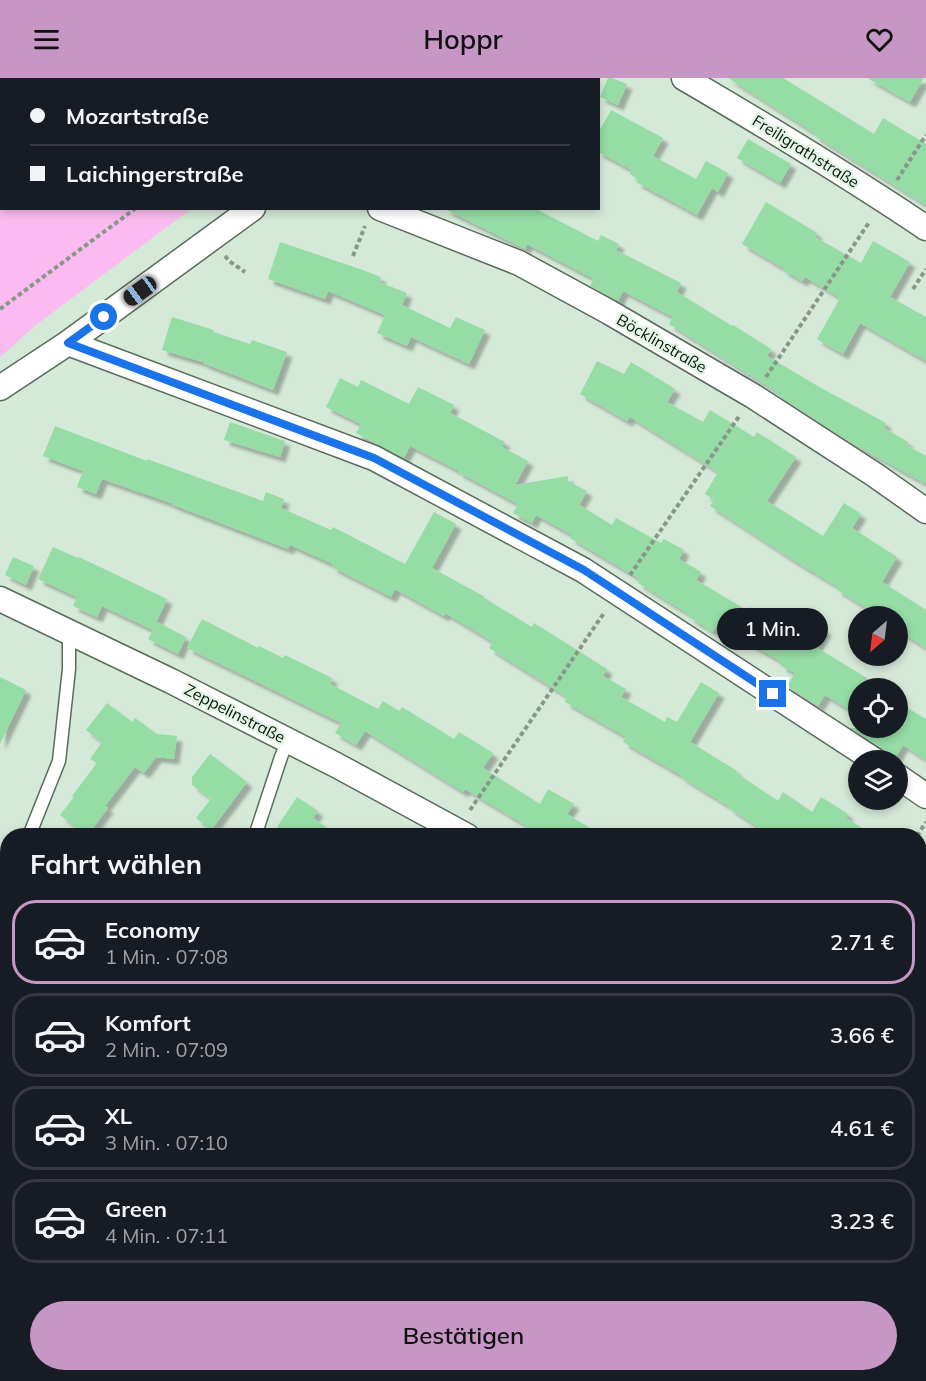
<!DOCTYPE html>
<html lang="de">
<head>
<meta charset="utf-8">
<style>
	body { margin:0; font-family:Mulish,sans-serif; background:#20242c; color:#f1f3f6; height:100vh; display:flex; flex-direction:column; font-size:22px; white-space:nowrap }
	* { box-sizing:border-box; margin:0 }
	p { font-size:20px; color:#9ea1a6 }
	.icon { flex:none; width:33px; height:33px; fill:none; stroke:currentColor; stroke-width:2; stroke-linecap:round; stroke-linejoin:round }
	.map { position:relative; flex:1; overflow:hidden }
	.drawer { position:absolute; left:0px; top:750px; width:927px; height:554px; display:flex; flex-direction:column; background:#171b24; border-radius:24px 24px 0 0; box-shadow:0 3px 9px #0003 }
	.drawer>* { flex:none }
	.top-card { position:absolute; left:0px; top:0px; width:600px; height:132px; box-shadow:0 3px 9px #0003; display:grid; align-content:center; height:132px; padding:0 30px; background:#171b24 }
	.needle { width:39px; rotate:208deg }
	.fabs { position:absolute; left:848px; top:528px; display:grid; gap:12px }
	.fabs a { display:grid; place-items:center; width:60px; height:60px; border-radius:50%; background:#171b24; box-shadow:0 3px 9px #0003; font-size:30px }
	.end { position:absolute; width:27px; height:27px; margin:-14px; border:8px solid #1a73e8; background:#fff; box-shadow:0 0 0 3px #fff }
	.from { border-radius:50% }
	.bubble { position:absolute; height:42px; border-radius:21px; background:#171b24; box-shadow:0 3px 9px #0003; font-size:20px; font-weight:600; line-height:42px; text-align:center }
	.car { position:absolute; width:18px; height:36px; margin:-18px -9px; border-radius:8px; box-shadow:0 0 4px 2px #0007; background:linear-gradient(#222 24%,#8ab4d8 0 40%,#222 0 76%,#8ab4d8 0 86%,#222 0) }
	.top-card b { display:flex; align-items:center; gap:21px; height:57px; font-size:22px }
	.top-card b+b { border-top:2px solid #363941 }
	.top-card i { width:15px; height:15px; background:#f1f3f6 }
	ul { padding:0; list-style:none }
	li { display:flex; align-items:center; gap:18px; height:84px; margin:0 12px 9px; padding:0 18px; border:3px solid #363941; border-radius:24px }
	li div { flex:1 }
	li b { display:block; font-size:22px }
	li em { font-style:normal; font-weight:600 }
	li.on { border-color:#c696c4 }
	li>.icon { width:54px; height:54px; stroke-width:1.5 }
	h2 { padding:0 30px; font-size:27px; line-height:72px }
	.action { display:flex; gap:12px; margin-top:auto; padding:12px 30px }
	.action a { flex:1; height:69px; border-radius:36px; background:#c696c4; color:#111; font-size:24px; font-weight:600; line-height:69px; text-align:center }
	header { display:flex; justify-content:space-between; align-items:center; height:78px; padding:0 30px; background:#c696c4; color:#111; font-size:27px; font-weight:600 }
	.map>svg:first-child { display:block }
</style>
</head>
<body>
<header><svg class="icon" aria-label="menu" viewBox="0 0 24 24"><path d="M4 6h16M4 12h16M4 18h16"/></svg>Hoppr<svg class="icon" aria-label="heart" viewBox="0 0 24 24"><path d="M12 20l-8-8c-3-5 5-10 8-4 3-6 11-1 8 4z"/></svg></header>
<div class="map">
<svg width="926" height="1303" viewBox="0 0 926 1303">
	<defs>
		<filter id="shadow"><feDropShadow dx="5.5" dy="5.5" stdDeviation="1.5" flood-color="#0004"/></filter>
	</defs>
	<rect width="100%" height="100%" fill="#d5e9d8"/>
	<path fill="#fbbbf0" d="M30 0H352L351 2 29 1Z
		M1 44 2 130 191 131 36 247 0 279V46Z"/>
	<path fill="#95dca5" filter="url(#shadow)" d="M608 0H612L627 6 618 27 600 19Z
		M728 0H783L874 56 883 40 926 66V127L815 58 816 56Z
		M867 0H924L910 24Z
		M611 32 663 60 653 78 696 101 706 83 728 95 718 114 712 110 697 137 636 104 638 101 630 96 632 92 598 74V55Z
		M748 61 791 86 780 105 737 80Z
		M766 124 817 155 815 159 861 185 873 163 910 184 890 219 926 239V283L860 245 843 276 817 261 840 220 805 199 802 203 783 192V190L742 166Z
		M443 130H534L598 163 601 157 619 166 616 172 681 205 677 214 732 248 733 247 771 271 767 278 821 310 886 345 884 350 908 364 906 367 926 378V406L850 364 776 316 777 314 669 246 673 239 623 213 618 223 590 208 594 201 527 166 525 171Z
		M280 164 360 191 381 199 379 204 407 215 402 227 450 250 456 239 485 252 469 286 411 259 407 268 377 255 385 237 328 213 325 221 268 201Z
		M172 239 214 252 213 254 250 266 252 262 287 274 273 312 203 285V284L162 272Z
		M597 283 624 296 631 284 675 311 667 324 703 344 710 332 754 359 757 354 796 379 767 423 823 458 844 425 861 436 852 450 897 479 882 504 926 532V570L897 552V538H879L836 511 838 509 793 482 710 428 714 422 705 416 718 394 630 339 627 343 580 316Z
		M340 300 358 309 361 302 409 326 418 309 454 327 450 335 505 364 502 369 528 383 515 407 568 398V403L587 413 579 427 612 447 616 440 661 465 664 461 684 472 679 481 701 494 696 502 748 533 750 529 797 556 805 541 826 552 816 569 883 610H858V637L825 617 818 628 787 608 795 595 781 588 782 584 717 547 713 554 689 539 690 537 638 505 640 501 570 460 572 457 536 437 532 445 513 435 518 426 458 394 459 393 410 368 404 380 356 355 361 346 326 329Z
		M230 344 285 363 280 379 224 362Z
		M55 348 147 383V381L263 423 266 414 284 421 281 430 331 452 333 449 405 486 434 434 456 446 432 490 485 519 484 520 532 549 534 545 607 591 603 598 626 611 621 619 665 644 667 639 677 644 701 604 719 615 690 664 737 693 736 695 778 723 783 714 812 734 821 719 848 736 846 740 875 758H772L729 730 730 729 681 699 682 698 623 664 626 659 565 624 567 619 489 570 493 564 445 535 444 538 395 511 391 519 332 489 333 486 290 467 288 471 171 426V425L102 401 96 416 77 409 83 393 43 378Z
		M53 469 78 480 79 479 167 521 154 549 157 544 186 559 178 576 148 561 153 552 102 528 97 539 73 528 77 519 38 501Z
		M13 479 34 488 26 507 5 497Z
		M202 541 258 570 259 568 283 580 285 577 332 600 330 606 378 631 383 623 399 633 402 629 454 661 459 654 493 675 483 690 540 726 548 711 574 726 567 736 603 758H539L526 750 527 748 465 711 463 714 365 653 356 667 335 655 341 645 187 570Z
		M0 599 26 612 0 666Z
		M897 624 926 641V682L903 667 894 682 888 679 886 675 882 670 850 650H897Z
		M107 625 132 644 135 640 157 656 177 658 174 681 156 679 144 695 135 689 105 728 108 730 87 758 60 737 74 719 72 718 97 685 90 681 102 664 86 652Z
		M210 676 247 704 211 752 196 740 211 721 192 707V699Z
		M297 719 318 733 313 740 338 758H290L277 749Z"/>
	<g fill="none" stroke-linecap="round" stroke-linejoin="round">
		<defs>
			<path id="service" d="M29 758 59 683 69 591V554
				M255 758 281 679 288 662"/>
			<path id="minor" d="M684 0C766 48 847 97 926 150
				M400 2 401 0
				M380 130 519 185 609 234 753 318 875 397 926 433
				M68 265 374 380 583 492 874 682
				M0 310 68 265 253 130
				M0 521 171 603 336 687 467 758
				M897 698 926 718
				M0 792 8 797
				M920 1061 926 1067
				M920 1199 926 1193
				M773 1303 784 1296"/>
		</defs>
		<use href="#service" stroke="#596a5c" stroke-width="15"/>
		<use href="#minor" stroke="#596a5c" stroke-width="27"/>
		<path stroke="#88978a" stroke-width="4" stroke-dasharray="4.5 3" stroke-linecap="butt" d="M75 0 79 2
			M273 0 274 2
			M65 2 66 0
			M292 2 294 0
			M0 81 2 79
			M897 102 926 57
			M225 178 229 183 245 194
			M353 178 365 148
			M913 211 926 191
			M0 231 136 130
			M766 299 870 143
			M630 497 740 337
			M470 732 604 535
			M917 758 926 744"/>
		<use href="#service" stroke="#fff" stroke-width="12"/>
		<use href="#minor" stroke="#fff" stroke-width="24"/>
	</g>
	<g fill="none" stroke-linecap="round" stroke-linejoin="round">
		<path stroke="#1a73e8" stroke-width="8" d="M104 239 68 265 374 380 584 492 773 616"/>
	</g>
	<g text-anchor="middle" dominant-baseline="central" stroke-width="5" stroke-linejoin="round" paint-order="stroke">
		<g font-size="16" fill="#0d140f" stroke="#e2f6e6">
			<text transform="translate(806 73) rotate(32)">Freiligrathstraße</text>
			<text transform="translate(662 265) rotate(30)">Böcklinstraße</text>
			<text transform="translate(235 635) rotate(27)">Zeppelinstraße</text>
		</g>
	</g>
</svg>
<div class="fabs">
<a><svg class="needle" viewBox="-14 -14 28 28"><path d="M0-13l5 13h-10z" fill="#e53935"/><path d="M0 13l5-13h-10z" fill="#9ea1a6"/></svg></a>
<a><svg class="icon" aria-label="locate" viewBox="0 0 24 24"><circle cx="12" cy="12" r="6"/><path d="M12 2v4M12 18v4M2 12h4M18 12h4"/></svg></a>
<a><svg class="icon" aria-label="layers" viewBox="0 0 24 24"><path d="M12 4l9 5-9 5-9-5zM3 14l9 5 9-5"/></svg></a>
</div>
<i class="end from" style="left:104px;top:239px"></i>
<i class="end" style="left:773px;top:616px"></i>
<div class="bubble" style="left:717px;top:530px;width:111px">1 Min.</div>
<i class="car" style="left:140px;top:213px;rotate:234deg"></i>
<div class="top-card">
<b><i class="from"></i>Mozartstraße</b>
<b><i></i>Laichingerstraße</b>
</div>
<section class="drawer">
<h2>Fahrt wählen</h2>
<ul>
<li class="on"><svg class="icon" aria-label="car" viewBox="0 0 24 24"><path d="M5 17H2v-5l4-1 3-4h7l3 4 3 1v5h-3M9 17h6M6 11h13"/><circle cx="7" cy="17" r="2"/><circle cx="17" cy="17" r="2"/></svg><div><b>Economy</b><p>1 Min. · 07:08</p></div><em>2.71 €</em></li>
<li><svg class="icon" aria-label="car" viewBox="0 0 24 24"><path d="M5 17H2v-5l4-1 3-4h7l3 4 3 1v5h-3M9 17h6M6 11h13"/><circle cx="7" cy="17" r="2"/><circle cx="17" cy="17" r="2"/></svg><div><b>Komfort</b><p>2 Min. · 07:09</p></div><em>3.66 €</em></li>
<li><svg class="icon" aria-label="car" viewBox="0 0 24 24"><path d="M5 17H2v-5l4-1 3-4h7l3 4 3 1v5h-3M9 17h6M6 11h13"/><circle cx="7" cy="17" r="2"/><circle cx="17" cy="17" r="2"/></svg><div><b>XL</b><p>3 Min. · 07:10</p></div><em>4.61 €</em></li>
<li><svg class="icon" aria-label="car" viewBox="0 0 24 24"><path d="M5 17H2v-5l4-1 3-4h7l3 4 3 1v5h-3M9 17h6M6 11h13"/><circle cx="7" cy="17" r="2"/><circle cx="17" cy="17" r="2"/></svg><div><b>Green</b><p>4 Min. · 07:11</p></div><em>3.23 €</em></li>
</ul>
<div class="action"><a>Bestätigen</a></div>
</section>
</div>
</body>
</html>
